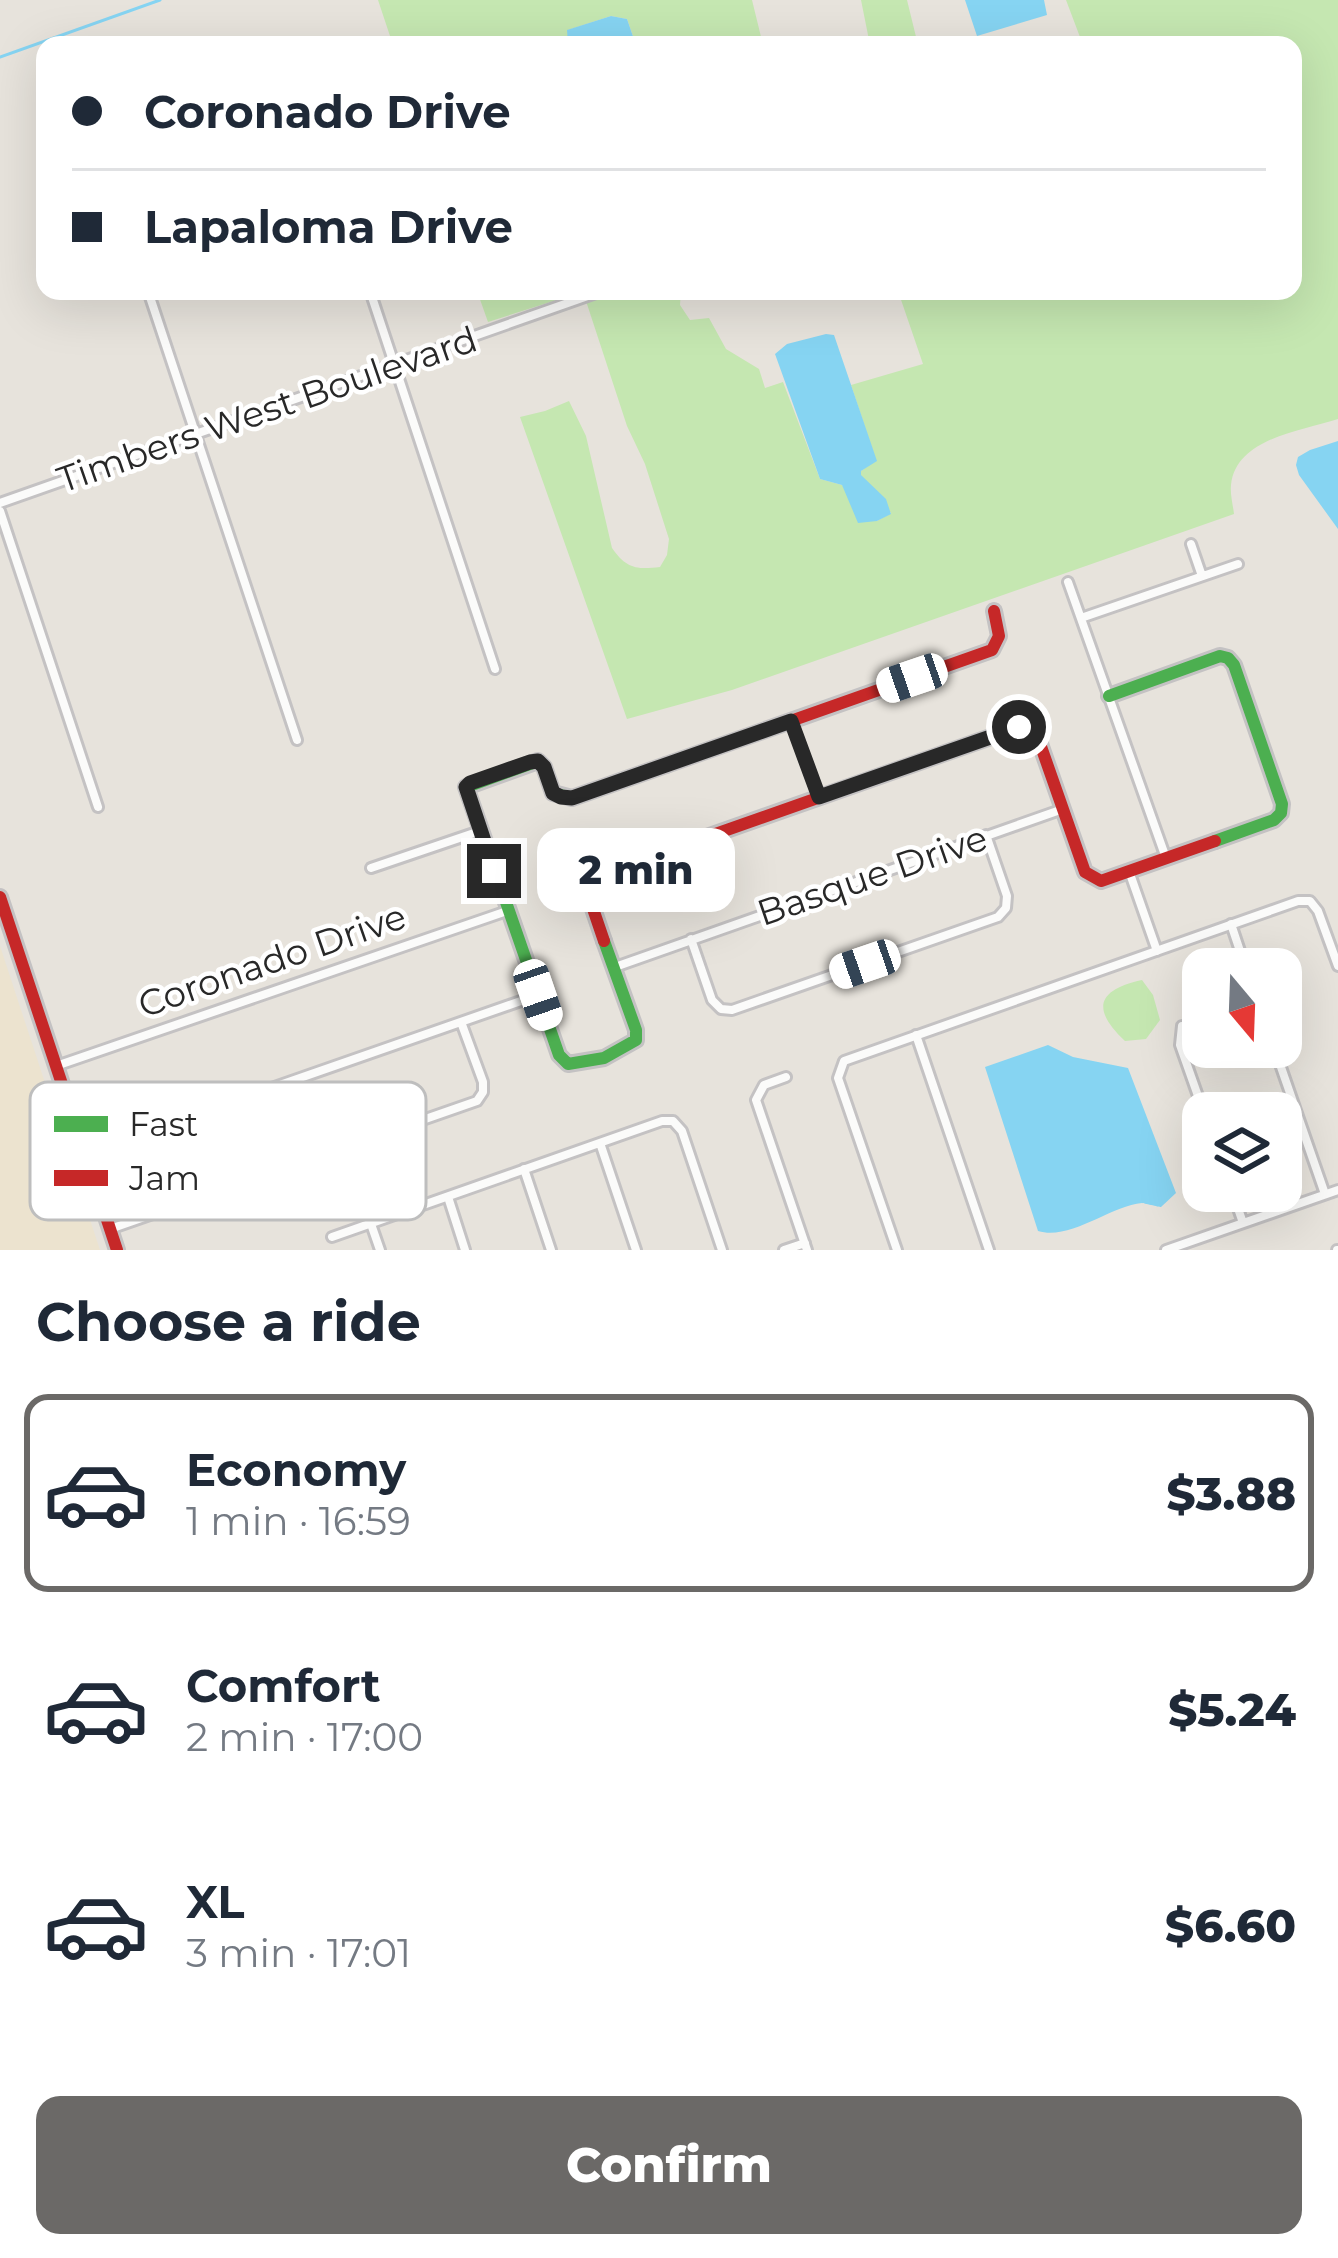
<!DOCTYPE html>
<html lang="en">
<head>
<meta charset="utf-8">
<style>
	body { margin:0; font-family:Montserrat,sans-serif; background:#f6f6f7; color:#1f2937; height:100vh; display:flex; flex-direction:column; font-size:45px; white-space:nowrap }
	* { box-sizing:border-box; margin:0 }
	p { font-size:39px; color:#747a83 }
	.icon { flex:none; width:66px; height:66px; fill:none; stroke:currentColor; stroke-width:2; stroke-linecap:round; stroke-linejoin:round }
	.map { position:relative; height:1250px; overflow:hidden }
	.sheet { display:flex; flex-direction:column; background:#fff; flex:1 }
	.sheet>* { flex:none }
	.banner { position:absolute; left:36px; top:36px; width:1266px; height:264px; border-radius:24px; box-shadow:0 12px 48px #0002; display:grid; align-content:center; height:264px; padding:0 36px; background:#fff }
	.needle { width:78px; rotate:161deg }
	.controls { position:absolute; left:1182px; top:948px; display:grid; gap:24px }
	.controls a { display:grid; place-items:center; width:120px; height:120px; border-radius:24px; background:#fff; box-shadow:0 12px 48px #0002; font-size:60px }
	.end { position:absolute; width:54px; height:54px; margin:-27px; border:15px solid #282828; background:#fff; box-shadow:0 0 0 6px #fff }
	.from { border-radius:50% }
	.bubble { position:absolute; height:84px; border-radius:24px; background:#fff; box-shadow:0 12px 48px #0002; font-size:39px; font-weight:800; line-height:84px; text-align:center }
	.car { position:absolute; width:36px; height:72px; margin:-36px -18px; border-radius:15px; box-shadow:0 0 9px 3px #0007; background:linear-gradient(#fff 24%,#345 0 40%,#fff 0 76%,#345 0 86%,#fff 0) }
	.banner b { display:flex; align-items:center; gap:42px; height:114px; font-size:45px }
	.banner b+b { border-top:3px solid #e0e1e3 }
	.banner i { width:30px; height:30px; background:#1f2937 }
	ul { padding:0; list-style:none }
	li { display:flex; align-items:center; gap:36px; height:198px; margin:0 24px 18px; padding:0 12px; border:6px solid transparent; border-radius:24px }
	li div { flex:1 }
	li b { display:block; font-size:45px }
	li em { font-style:normal; font-weight:800 }
	li.active { border-color:#6b6967 }
	li>.icon { width:108px; height:108px; stroke-width:1.5 }
	h2 { padding:0 36px; font-size:54px; line-height:144px }
	.button { display:flex; gap:24px; margin-top:auto; padding:24px 36px }
	.button a { flex:1; height:138px; border-radius:24px; background:#6b6967; color:#fff; font-size:48px; font-weight:800; line-height:138px; text-align:center }
	.map>svg:first-child { display:block }
</style>
</head>
<body>
<div class="map">
<svg width="1338" height="1250" viewBox="0 0 1338 1250">
	<rect width="100%" height="100%" fill="#e7e3dc"/>
	<path fill="#ece3cf" d="M0 946 100 1250H0Z"/>
	<path fill="#c5e7b1" d="M378 0H752L763 45H636L627 19 611 16 568 30V45H393Z
		M861 0H907L918 45H870Z
		M1066 0H1338V419C1301 431 1236 438 1231 485 1230 494 1233 505 1234 514L732 690 627 719 520 417 545 411 569 401 586 436 612 548C626 568 636 570 660 567L667 555 669 539 645 464 627 426 586 301 614 291H681L680 305 690 320 709 318 726 349 759 369 765 388 783 382 820 479 842 485 877 521 891 513 861 476V471L876 460 851 385 923 364 898 291H1293V45H1083Z
		M477 291H585L488 322Z
		M1142 980 1153 995 1160 1020 1146 1039 1125 1041C1091 1009 1097 990 1142 980Z"/>
	<path fill="#86d4f2" d="M965 0H1044L1047 15 977 36Z
		M611 16 627 19 636 45H568L567 30Z
		M826 334 834 335 877 461 861 471V475L886 499 891 514 877 521 858 523 842 485 820 479 775 354 787 344Z
		M1338 441V529L1299 475 1296 465 1298 457 1310 450Z
		M1048 1045 1073 1057 1128 1068 1176 1193 1161 1207C1159 1207 1143 1203 1142 1203 1110 1206 1070 1241 1038 1231L985 1067Z"/>
	<g fill="none" stroke-linecap="round" stroke-linejoin="round">
		<path stroke="#86d4f2" stroke-width="3" d="M0 57 160 0"/>
		<defs>
			<path id="street" d="M148 291 297 740
				M370 291 495 669
				M0 503 602 291
				M0 511 98 807
				M1191 544 1202 576
				M1068 582 1166 858
				M1081 618 1238 564
				M791 721 819 797
				M371 868 480 831
				M1129 871 1157 951
				M1231 924 1246 969
				M691 939 712 1000 721 1009 732 1010 998 917 1006 908 1007 896 986 835
				M615 967 1063 809
				M1182 1026 1180 1045 1204 1113
				M916 1035 989 1250
				M1274 1047 1325 1194
				M56 1066 507 911
				M786 1077 764 1085 756 1100 807 1250
				M600 1143 636 1250
				M85 1153 538 995
				M524 1169 551 1250
				M1232 1191 1243 1223
				M448 1197 465 1250
				M371 1224 380 1250
				M110 1229 477 1101 483 1092V1082L461 1022
				M332 1237 662 1121H673L682 1131 722 1250
				M784 1250 805 1243
				M897 1250 838 1078 844 1061 1298 901H1310L1318 911 1338 966
				M1166 1250 1338 1190
				M1337 1250H1338"/>
			<path id="fast" d="M1109 696 1220 656 1228 658 1234 665 1282 804 1281 813 1274 820 1215 841
				M604 941 636 1030V1040L604 1058 568 1064 559 1055 466 787 538 761 544 767 553 793 572 798 666 765"/>
			<path id="jam" d="M666 765 992 650 999 636 994 611
				M0 897 117 1250
				M604 941 589 897 588 886 596 876 1019 727 1030 729 1038 738 1085 872 1101 881 1215 841"/>
		</defs>
		<use href="#street" stroke="#c4c2c3" stroke-width="14"/>
		<use href="#fast" stroke="#c4c2c3" stroke-width="18"/>
		<use href="#jam" stroke="#c4c2c3" stroke-width="18"/>
		<use href="#street" stroke="#fbfbfa" stroke-width="8"/>
		<use href="#fast" stroke="#4caf50" stroke-width="12"/>
		<use href="#jam" stroke="#c62828" stroke-width="12"/>
	</g>
	<g fill="none" stroke-linecap="round" stroke-linejoin="round">
		<path stroke="#282828" stroke-width="15" d="M494 871 466 787 470 783 530 762 538 761 544 767 553 793 561 797 572 798 791 721 819 797 1019 727"/>
	</g>
	<g text-anchor="middle" dominant-baseline="central" stroke-width="9" stroke-linejoin="round" paint-order="stroke">
		<g font-size="36" fill="#282828" stroke="#fff">
			<text transform="translate(267 409) rotate(-19)">Timbers West Boulevard</text>
			<text transform="translate(872 875) rotate(-19)">Basque Drive</text>
			<text transform="translate(272 960) rotate(-19)">Coronado Drive</text>
		</g>
	</g>
	<rect x="30" y="1082" width="396" height="138" rx="18" fill="#fff" stroke="#bebebe" stroke-width="3"/>
	<rect x="54" y="1116" width="54" height="16" fill="#4caf50"/>
	<rect x="54" y="1170" width="54" height="16" fill="#c62828"/>
	<g font-size="33" fill="#282828">
		<text x="129" y="1136">Fast</text>
		<text x="129" y="1190">Jam</text>
	</g>
</svg>
<div class="controls">
<a><svg class="needle" viewBox="-14 -14 28 28"><path d="M0-13l5 13h-10z" fill="#e53935"/><path d="M0 13l5-13h-10z" fill="#747a83"/></svg></a>
<a><svg class="icon" aria-label="layers" viewBox="0 0 24 24"><path d="M12 4l9 5-9 5-9-5zM3 14l9 5 9-5"/></svg></a>
</div>
<i class="end from" style="left:1019px;top:727px"></i>
<i class="end" style="left:494px;top:871px"></i>
<div class="bubble" style="left:537px;top:828px;width:198px">2 min</div>
<i class="car" style="left:912px;top:678px;rotate:251deg"></i>
<i class="car" style="left:865px;top:964px;rotate:251deg"></i>
<i class="car" style="left:538px;top:995px;rotate:161deg"></i>
<div class="banner">
<b><i class="from"></i>Coronado Drive</b>
<b><i></i>Lapaloma Drive</b>
</div>
</div>
<section class="sheet">
<h2>Choose a ride</h2>
<ul>
<li class="active"><svg class="icon" aria-label="car" viewBox="0 0 24 24"><path d="M5 17H2v-5l4-1 3-4h7l3 4 3 1v5h-3M9 17h6M6 11h13"/><circle cx="7" cy="17" r="2"/><circle cx="17" cy="17" r="2"/></svg><div><b>Economy</b><p>1 min · 16:59</p></div><em>$3.88</em></li>
<li><svg class="icon" aria-label="car" viewBox="0 0 24 24"><path d="M5 17H2v-5l4-1 3-4h7l3 4 3 1v5h-3M9 17h6M6 11h13"/><circle cx="7" cy="17" r="2"/><circle cx="17" cy="17" r="2"/></svg><div><b>Comfort</b><p>2 min · 17:00</p></div><em>$5.24</em></li>
<li><svg class="icon" aria-label="car" viewBox="0 0 24 24"><path d="M5 17H2v-5l4-1 3-4h7l3 4 3 1v5h-3M9 17h6M6 11h13"/><circle cx="7" cy="17" r="2"/><circle cx="17" cy="17" r="2"/></svg><div><b>XL</b><p>3 min · 17:01</p></div><em>$6.60</em></li>
</ul>
<div class="button"><a>Confirm</a></div>
</section>
</body>
</html>
